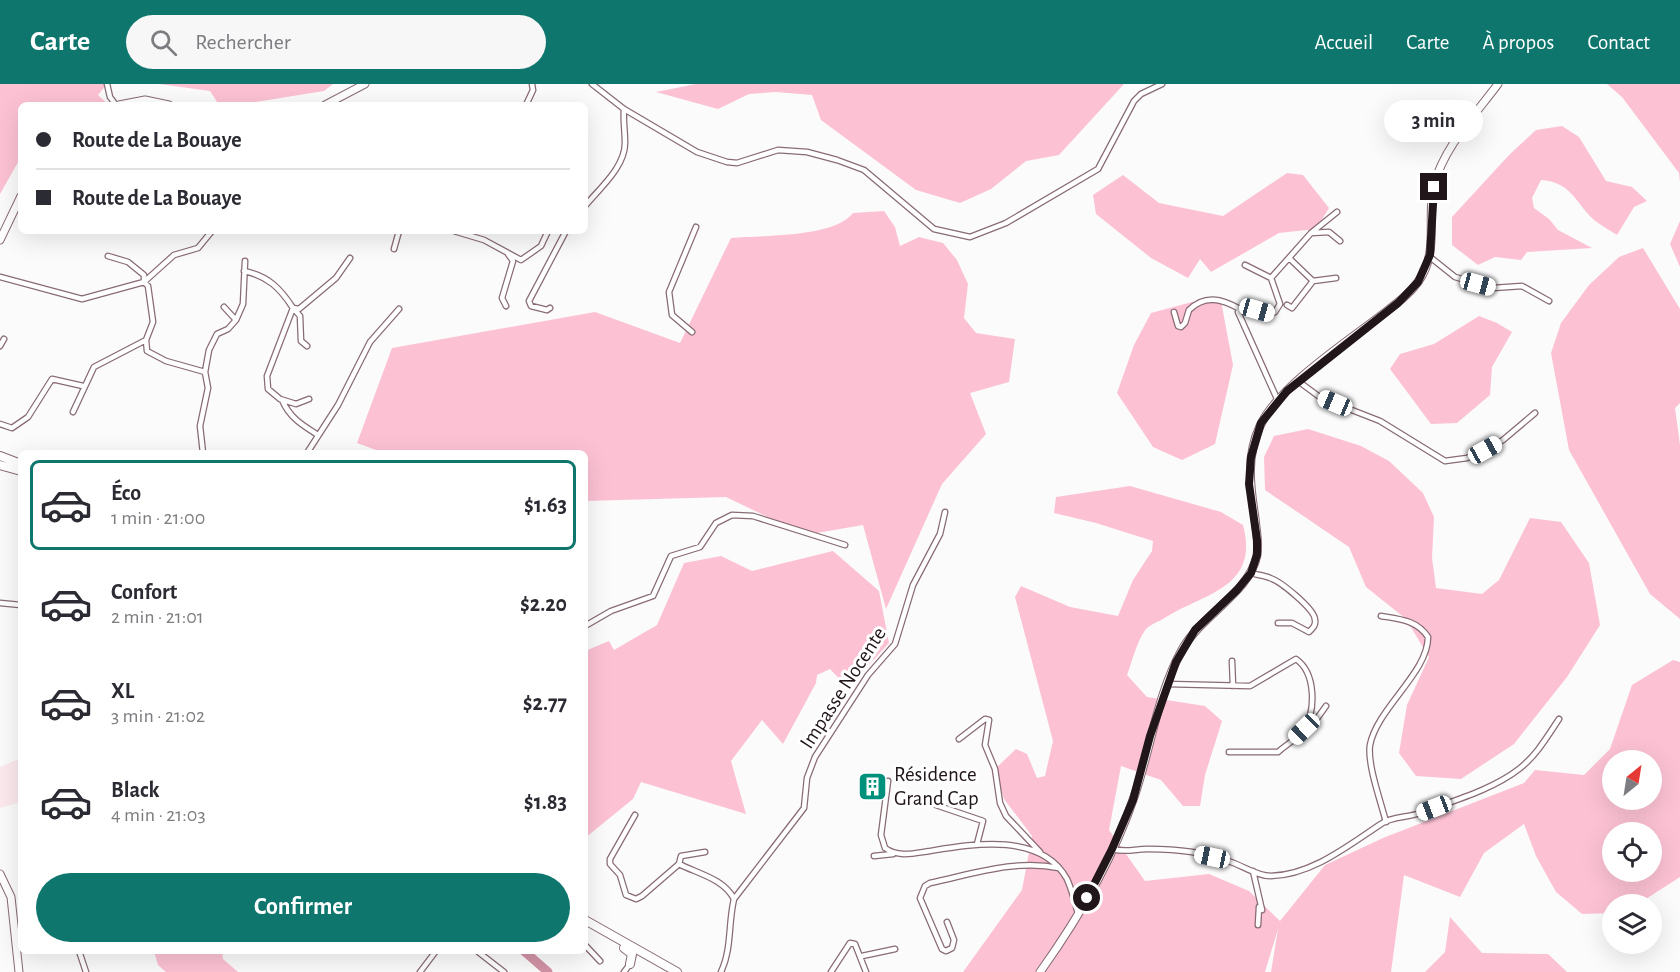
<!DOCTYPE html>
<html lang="fr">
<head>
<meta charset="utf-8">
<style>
	body { margin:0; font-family:"Alegreya Sans",sans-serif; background:#f7f7f7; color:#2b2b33; height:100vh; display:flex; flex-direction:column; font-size:22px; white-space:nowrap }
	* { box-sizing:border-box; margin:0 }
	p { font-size:20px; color:#7c7c81 }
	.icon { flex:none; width:33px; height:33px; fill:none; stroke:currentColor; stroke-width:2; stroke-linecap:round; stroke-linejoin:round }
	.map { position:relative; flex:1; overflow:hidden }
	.side { position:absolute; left:18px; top:366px; width:570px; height:504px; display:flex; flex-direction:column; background:#fff; border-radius:9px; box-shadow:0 6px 24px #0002 }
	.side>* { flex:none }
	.hud { position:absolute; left:18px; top:18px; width:570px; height:132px; border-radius:9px; box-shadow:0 6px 24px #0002; display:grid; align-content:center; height:132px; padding:0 18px; background:#fff }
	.needle { width:39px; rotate:30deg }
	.tools { position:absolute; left:1602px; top:666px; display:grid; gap:12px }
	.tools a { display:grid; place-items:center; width:60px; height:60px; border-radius:50%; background:#fff; box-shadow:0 6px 24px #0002; font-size:30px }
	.end { position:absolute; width:27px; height:27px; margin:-14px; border:8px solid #211619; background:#fff; box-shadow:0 0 0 3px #fff }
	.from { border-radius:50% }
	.bubble { position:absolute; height:42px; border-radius:21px; background:#fff; box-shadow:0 6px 24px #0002; font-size:20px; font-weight:700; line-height:42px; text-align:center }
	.car { position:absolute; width:18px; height:36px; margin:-18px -9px; border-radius:8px; box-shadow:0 0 4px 2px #0007; background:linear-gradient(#fff 24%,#345 0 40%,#fff 0 76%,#345 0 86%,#fff 0) }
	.hud b { display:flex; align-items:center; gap:21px; height:57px; font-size:22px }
	.hud b+b { border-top:2px solid #e1e1e2 }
	.hud i { width:15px; height:15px; background:#2b2b33 }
	ul { padding:10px 0 0; list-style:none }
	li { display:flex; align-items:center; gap:18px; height:90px; margin:0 12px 9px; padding:0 6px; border:3px solid transparent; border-radius:9px }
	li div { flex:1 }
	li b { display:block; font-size:22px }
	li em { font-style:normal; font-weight:700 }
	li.current { border-color:#0f766e }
	li>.icon { width:54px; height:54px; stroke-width:1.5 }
	.action { display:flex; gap:12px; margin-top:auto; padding:12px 18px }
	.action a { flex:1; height:69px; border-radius:36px; background:#0f766e; color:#fff; font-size:24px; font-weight:700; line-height:69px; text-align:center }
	header { display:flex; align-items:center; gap:36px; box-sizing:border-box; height:84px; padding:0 30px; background:#0f766e; color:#fff }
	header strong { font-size:28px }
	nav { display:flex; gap:33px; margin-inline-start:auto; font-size:21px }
	.search { width:420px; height:54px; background:#f7f7f7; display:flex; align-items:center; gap:15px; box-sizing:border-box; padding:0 21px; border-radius:33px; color:#7c7c81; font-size:22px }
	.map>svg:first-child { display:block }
</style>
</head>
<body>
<header>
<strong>Carte</strong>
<div class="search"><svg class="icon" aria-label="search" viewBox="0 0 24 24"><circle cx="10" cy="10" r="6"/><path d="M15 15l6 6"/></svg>Rechercher</div>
<nav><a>Accueil</a><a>Carte</a><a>À propos</a><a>Contact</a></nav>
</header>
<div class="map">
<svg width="1680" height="888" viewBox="0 0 1680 888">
	<rect width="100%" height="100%" fill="#fbfbfb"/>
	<path fill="#fbe9ee" d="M21 674V718L0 724V683Z"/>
	<path fill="#fcc2d4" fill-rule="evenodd" d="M0 0H107L98 11 109 21H21V73L0 110Z
		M159 0H333L324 7 237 21H219L210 7Z
		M696 0H1124L1059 71 1026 77 991 105 960 119 916 106 821 36 812 11 776 8 749 10 718 25 656 8Z
		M1607 0H1680V98L1679 89 1622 13Z
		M1562 42 1579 53 1606 97 1632 103 1647 117 1634 123 1617 151C1608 145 1596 139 1589 131 1573 113 1568 98 1541 96L1532 114 1534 124 1549 135 1558 146 1592 164 1527 168 1521 176 1495 173 1478 181 1452 161V133L1509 71 1536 46Z
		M1287 89 1303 91 1329 124 1316 145 1279 149 1211 188 1200 175 1188 194 1151 174 1096 130 1093 111 1123 91 1159 119 1223 132Z
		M884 127 895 143 900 162 919 153 943 159 957 176 968 200 964 234 976 249 1015 255 1009 298 970 309 986 350 942 400 886 525 863 441 805 451 726 413 585 417V369H384L357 359 392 264 595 228 680 259 731 154C762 151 834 154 853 129Z
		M1680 137V183L1670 160Z
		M1643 164 1680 225V319L1675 324 1680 361V535L1650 510 1569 366 1551 269 1561 239 1589 201 1619 173Z
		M1221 217 1233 281 1215 360 1182 376 1153 363 1117 309 1134 261 1151 229 1192 218Z
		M1479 232 1497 239 1512 248 1492 283 1490 311 1457 339 1431 340 1390 285 1400 270 1434 260Z
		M1308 345 1361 362 1389 377 1423 409 1434 433 1432 474 1436 504 1482 510 1499 496 1530 434 1561 438 1589 479 1600 541 1567 593 1514 660 1461 695 1416 692 1399 669 1407 621 1429 573 1406 535 1366 503 1349 463 1265 406 1264 373 1274 352Z
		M1130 402 1221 428 1243 441C1260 505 1203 509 1163 535 1157 538 1147 542 1144 548 1136 560 1132 578 1127 591L1147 613 1205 622 1222 637 1205 691 1200 722H1183L1161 696 1121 682 1109 746 1145 797 1209 790 1249 807 1280 837 1325 781 1383 754 1524 699 1535 686 1584 691 1610 665 1632 601 1673 576 1680 578V793L1638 820H1612V829L1582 830 1556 808 1536 772 1524 740 1484 769 1460 813 1404 791 1391 888H1271L1278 845 1265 888H963L1022 806 1032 752 1004 715 995 685 1016 665 1027 670 1037 694 1045 692 1053 657 1015 513 1021 502 1070 523 1118 532 1133 496 1152 467 1153 457 1096 439 1054 429 1056 413ZM1612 676H1652V716H1612ZM1612 748H1652V788H1612Z
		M833 467 879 507 889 559 848 604 830 585 817 591 816 599 783 660 762 636 731 677 746 730 641 698 633 715 585 754V567L609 557 614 566 657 541 684 479 721 472 752 487Z
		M1450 833 1482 869 1548 870 1567 888H1425L1445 868Z
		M154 867H222L223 875 238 888H166L158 881Z"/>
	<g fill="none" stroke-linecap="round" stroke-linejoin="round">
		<path stroke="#d393a7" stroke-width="9" d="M524 867 548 888"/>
		<defs>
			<path id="street" d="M107 0 110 13 116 21
				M592 0 624 25 697 68 727 78 737 79 778 66 807 68 837 76 864 86 934 145 970 153 1006 139 1098 85 1134 17 1141 10 1162 0
				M526 21 533 6 532 0
				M585 122C600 104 625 83 625 59 625 47 623 37 624 25
				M454 147 484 156 521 176 541 162 548 147
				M1311 149 1329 148 1340 157
				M394 165 399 147
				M108 172 128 178 144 191V198
				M1430 173 1455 193 1493 204 1522 202 1549 217
				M1245 181 1271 194
				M244 187C268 192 280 204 293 224L299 225 336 194 350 174
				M0 193 82 215 144 198 148 202 153 238 146 256 147 267 166 277 205 288
				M1313 197 1336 194
				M144 198 174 171 198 164 212 147
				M1287 221 1292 224 1313 197 1289 174
				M506 222 502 214 513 177 508 170
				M224 223 236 236
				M550 224 547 226 531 222 529 217 566 147
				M1174 228 1178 242 1181 243 1185 239 1189 226C1205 210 1222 215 1240 225
				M692 248 672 231 669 208 696 143
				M0 262 4 255
				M307 262 301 257 300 232 293 224 267 292 268 305 280 315 296 320 309 315
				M1298 297 1321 314 1380 337 1445 377 1467 374 1485 366 1503 356 1535 329
				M282 316C290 334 302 341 318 351
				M1278 317 1238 228 1245 222 1270 229 1275 228 1280 220 1271 194 1311 149 1337 128
				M73 328 94 283 146 256
				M0 340 12 344 28 333 52 295 83 302
				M203 369 200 342 208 304 205 288 209 266 217 250 228 245 236 236 243 220 245 177
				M307 369 338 321 370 258 399 225
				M1250 489C1257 491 1264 491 1270 494 1280 497 1315 525 1315 536 1316 541 1313 544 1309 548L1292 539H1278
				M0 519 21 521
				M1381 532C1399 535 1417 536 1428 553 1428 589 1377 624 1370 661 1367 680 1381 718 1386 738
				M585 542 611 527 653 512 671 472 700 463 716 439 732 431 753 432 845 461
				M1232 577 1233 602
				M1167 600 1250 602 1296 575C1316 589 1316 626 1304 646 1298 654 1286 661 1278 668H1229
				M1304 645 1311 643 1326 622
				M959 655 985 635 989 636 985 661 995 685 1000 719 1006 732 1040 768
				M888 697 881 751 885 764C899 774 915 769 930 767 973 760 1041 748 1067 795 1072 806 1075 818 1078 830
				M936 721 983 737 977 760
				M635 731 610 775V780L620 791 626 811 636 815 642 812 679 780
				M1112 765C1127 769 1133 765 1148 765 1174 765 1204 768 1228 777 1242 781 1256 792 1271 792 1312 791 1349 761 1381 740 1392 732 1407 734 1420 729 1452 717 1492 706 1519 685 1536 672 1547 653 1559 635
				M705 768 681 772 679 780C699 790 724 795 734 815
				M874 772 893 770
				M1253 787 1262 826
				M947 838 954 856 952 864 946 867 942 865 920 814 925 802 930 799C973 790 1015 775 1059 784
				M1258 841 1259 823
				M585 861 600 877
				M79 867 86 888
				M477 867 504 888
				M862 872 895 865
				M420 888 436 867
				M624 888 630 880
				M721 888C732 865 728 840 734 815L804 724 807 694 815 673 868 591 895 560 913 501 940 450 945 428
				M831 888 850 859 855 860 866 888"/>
			<path id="secondary" d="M119 21 145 16 169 21
				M325 21 365 0
				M0 156 21 112
				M0 790 11 813 19 888
				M1040 888C1078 835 1113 775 1134 713 1151 664 1157 610 1183 564 1203 530 1250 508 1257 471 1259 459 1256 446 1255 434 1250 402 1246 372 1260 342 1277 304 1345 259 1379 233 1393 222 1407 213 1418 198 1440 167 1426 135 1434 101 1444 63 1475 31 1498 0"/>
			<path id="highway" d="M0 372 21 380
				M0 381 21 387
				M585 836 677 888
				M624 864 632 870 630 880"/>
		</defs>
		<use href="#street" stroke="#886b73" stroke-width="7"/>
		<use href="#secondary" stroke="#886b73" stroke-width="9"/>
		<use href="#highway" stroke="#886b73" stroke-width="10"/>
		<use href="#street" stroke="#fff" stroke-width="4.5"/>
		<use href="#secondary" stroke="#fff" stroke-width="7"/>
		<use href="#highway" stroke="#fff" stroke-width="8"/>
	</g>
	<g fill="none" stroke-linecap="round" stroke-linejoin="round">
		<path stroke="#211619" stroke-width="8" d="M1087 814 1112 765 1133 716 1150 652 1176 578 1195 546 1237 506 1251 489 1257 471V456L1249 400 1251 373 1261 339 1287 307 1398 219 1418 198 1430 171 1434 103"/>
	</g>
	<defs>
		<symbol id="building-square" viewBox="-11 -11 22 22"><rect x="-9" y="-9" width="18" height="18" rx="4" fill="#00917d" stroke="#fff"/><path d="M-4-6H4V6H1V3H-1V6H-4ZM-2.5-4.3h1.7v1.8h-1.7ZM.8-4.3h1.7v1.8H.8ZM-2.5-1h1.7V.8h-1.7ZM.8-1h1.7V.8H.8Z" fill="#fff"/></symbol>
	</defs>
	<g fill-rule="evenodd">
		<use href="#building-square" x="856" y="686" width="33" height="33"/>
	</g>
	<g text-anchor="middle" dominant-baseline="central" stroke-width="6" stroke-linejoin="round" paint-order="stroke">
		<g font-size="21" fill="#211619" stroke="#fff">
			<text transform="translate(843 604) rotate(-57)">Impasse Nocente</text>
		</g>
		<g font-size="21" fill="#211619" stroke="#fff" text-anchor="start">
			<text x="894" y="690">Résidence<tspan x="894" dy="24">Grand Cap</tspan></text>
		</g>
	</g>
</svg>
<div class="tools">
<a><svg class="needle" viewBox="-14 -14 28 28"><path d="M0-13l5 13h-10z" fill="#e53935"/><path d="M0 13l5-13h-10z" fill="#7c7c81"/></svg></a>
<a><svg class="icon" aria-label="locate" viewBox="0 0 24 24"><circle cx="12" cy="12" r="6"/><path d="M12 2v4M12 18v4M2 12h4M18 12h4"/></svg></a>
<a><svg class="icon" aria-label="layers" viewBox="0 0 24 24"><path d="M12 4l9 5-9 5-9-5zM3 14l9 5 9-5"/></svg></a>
</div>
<i class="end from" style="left:1087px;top:814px"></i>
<i class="end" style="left:1434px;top:103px"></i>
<div class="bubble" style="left:1384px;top:16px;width:99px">3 min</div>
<i class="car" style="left:1478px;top:200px;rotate:105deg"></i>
<i class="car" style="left:1257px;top:226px;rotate:106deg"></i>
<i class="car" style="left:1335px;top:319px;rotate:293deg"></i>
<i class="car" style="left:1485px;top:366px;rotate:61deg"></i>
<i class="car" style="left:1304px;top:645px;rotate:226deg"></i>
<i class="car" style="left:1434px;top:724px;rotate:249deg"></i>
<i class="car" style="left:1212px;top:773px;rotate:282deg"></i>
<div class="hud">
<b><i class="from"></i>Route de La Bouaye</b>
<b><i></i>Route de La Bouaye</b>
</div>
<section class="side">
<ul>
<li class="current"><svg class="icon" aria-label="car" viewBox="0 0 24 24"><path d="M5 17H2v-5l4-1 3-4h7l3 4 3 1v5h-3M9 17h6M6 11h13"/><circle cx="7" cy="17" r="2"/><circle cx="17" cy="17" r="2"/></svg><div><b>Éco</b><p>1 min · 21:00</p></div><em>$1.63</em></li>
<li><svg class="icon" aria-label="car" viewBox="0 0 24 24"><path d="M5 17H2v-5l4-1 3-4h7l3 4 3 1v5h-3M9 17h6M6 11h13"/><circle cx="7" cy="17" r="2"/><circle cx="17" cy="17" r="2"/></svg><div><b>Confort</b><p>2 min · 21:01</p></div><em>$2.20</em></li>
<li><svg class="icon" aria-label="car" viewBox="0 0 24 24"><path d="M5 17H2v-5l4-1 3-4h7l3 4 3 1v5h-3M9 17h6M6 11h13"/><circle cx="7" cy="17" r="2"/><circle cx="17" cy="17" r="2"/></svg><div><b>XL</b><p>3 min · 21:02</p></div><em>$2.77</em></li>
<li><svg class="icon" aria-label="car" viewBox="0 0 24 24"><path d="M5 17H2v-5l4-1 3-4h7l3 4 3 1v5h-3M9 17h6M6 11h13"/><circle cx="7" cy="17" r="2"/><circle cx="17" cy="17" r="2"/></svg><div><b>Black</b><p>4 min · 21:03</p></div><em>$1.83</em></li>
</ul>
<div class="action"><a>Confirmer</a></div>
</section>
</div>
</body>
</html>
